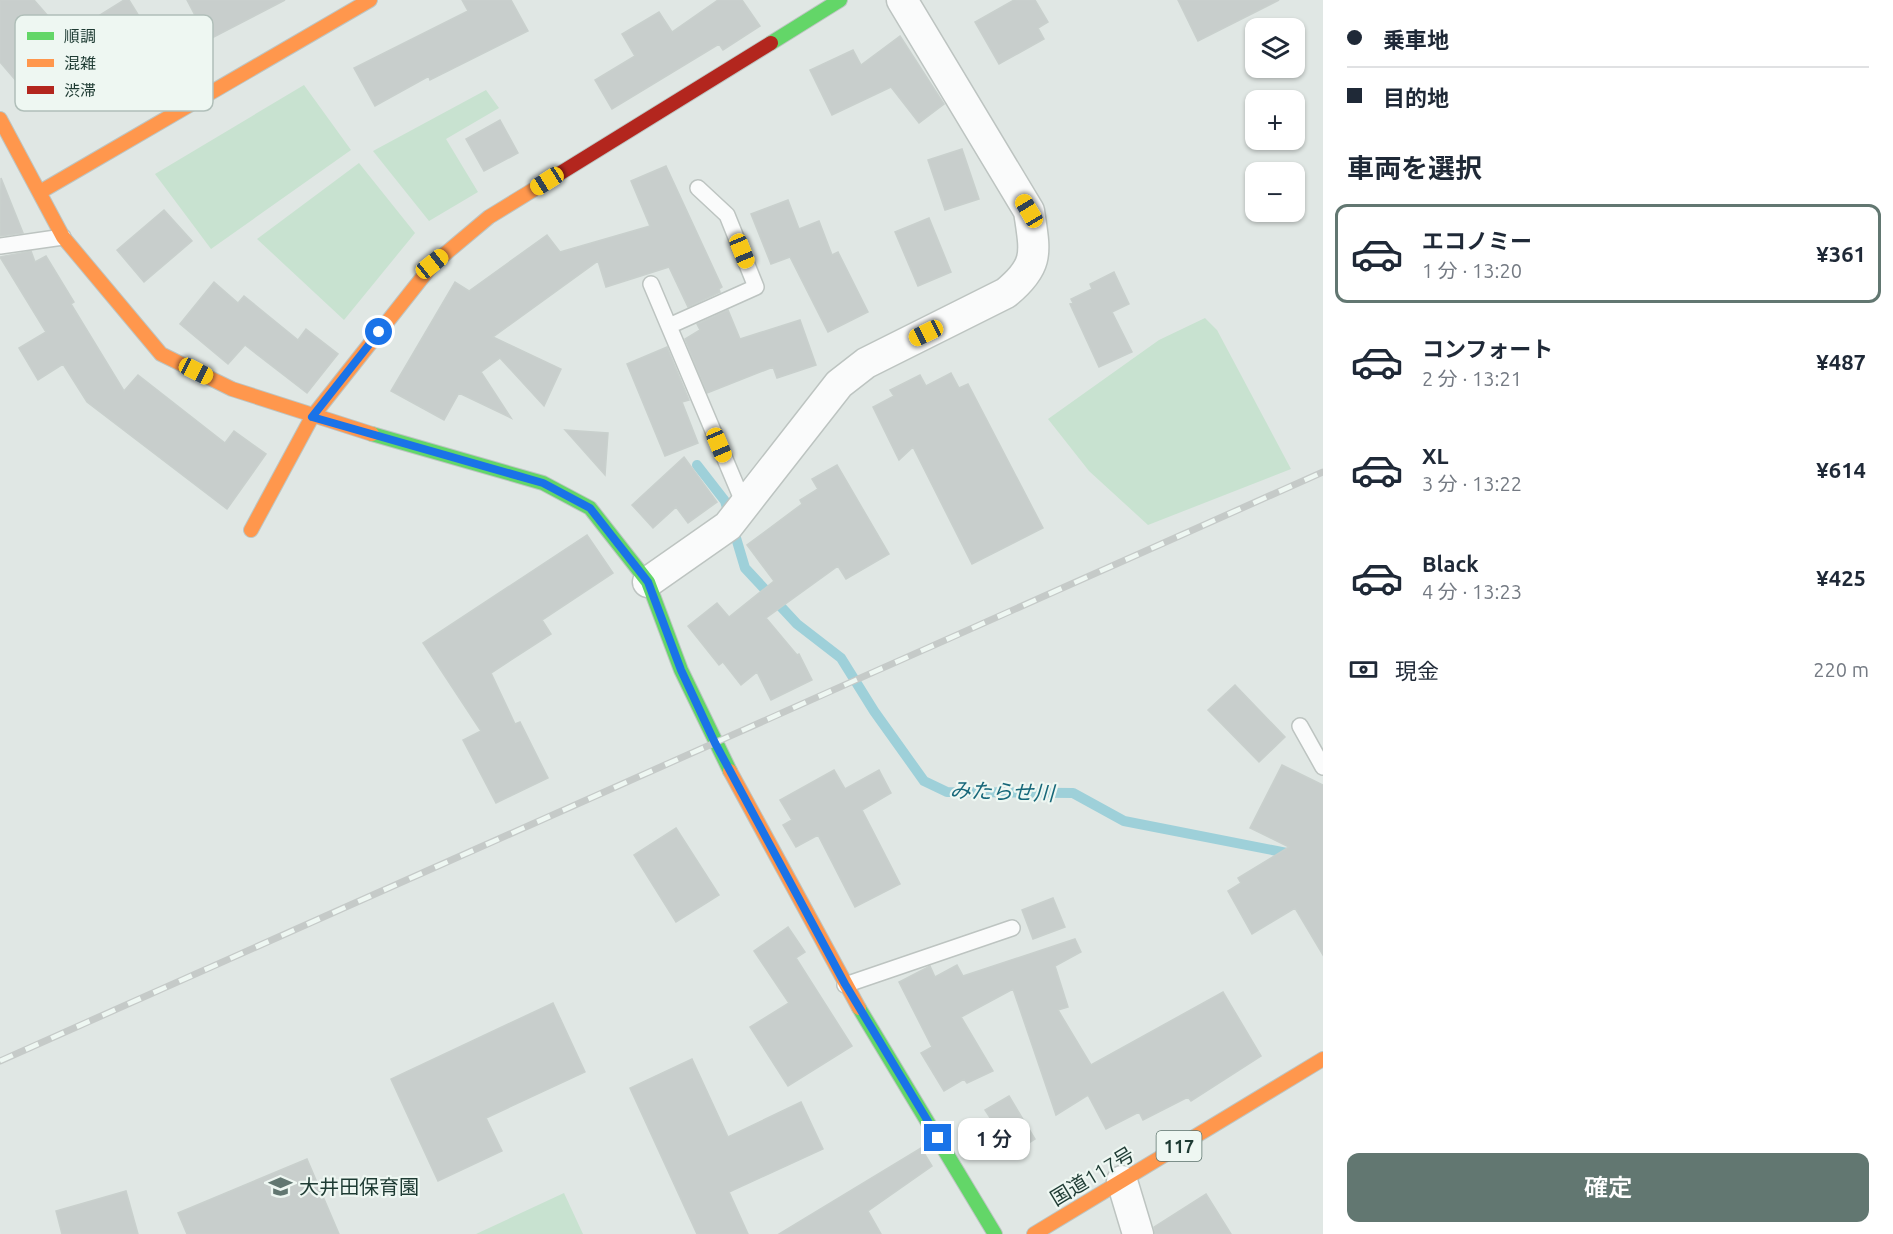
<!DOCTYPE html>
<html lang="ja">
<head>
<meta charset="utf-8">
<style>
	body { margin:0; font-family:Ubuntu,"Noto Sans JP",sans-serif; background:#f2f2f3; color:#1f2937; height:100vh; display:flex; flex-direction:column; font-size:22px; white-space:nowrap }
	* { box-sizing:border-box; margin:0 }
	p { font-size:20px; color:#747a83 }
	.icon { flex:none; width:33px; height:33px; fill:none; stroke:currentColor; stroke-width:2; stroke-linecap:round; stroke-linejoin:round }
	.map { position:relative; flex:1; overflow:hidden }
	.drawer { display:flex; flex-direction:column; background:#fff; width:570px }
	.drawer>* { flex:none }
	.hud { display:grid; align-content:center; height:132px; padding:0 24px; background:#fff }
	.buttons { position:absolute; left:1245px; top:18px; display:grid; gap:12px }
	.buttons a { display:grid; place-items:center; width:60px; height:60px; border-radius:12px; background:#fff; box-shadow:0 2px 4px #0004; font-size:30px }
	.end { position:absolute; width:27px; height:27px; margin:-14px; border:8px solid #1a73e8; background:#fff; box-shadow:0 0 0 3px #fff }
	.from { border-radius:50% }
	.bubble { position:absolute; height:42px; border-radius:12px; background:#fff; box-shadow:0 2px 4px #0004; font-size:20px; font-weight:600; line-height:42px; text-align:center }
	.car { position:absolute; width:18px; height:36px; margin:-18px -9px; border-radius:8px; box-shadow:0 0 4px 2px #0007; background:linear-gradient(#f5c518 24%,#345 0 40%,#f5c518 0 76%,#345 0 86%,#f5c518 0) }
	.hud b { display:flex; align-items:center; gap:21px; height:57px; font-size:22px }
	.hud b+b { border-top:2px solid #e0e1e3 }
	.hud i { width:15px; height:15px; background:#1f2937 }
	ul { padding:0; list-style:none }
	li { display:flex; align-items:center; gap:18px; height:99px; margin:0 12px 9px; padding:0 12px; border:3px solid transparent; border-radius:12px }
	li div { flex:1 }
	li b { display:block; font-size:22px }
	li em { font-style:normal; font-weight:600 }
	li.active { border-color:#627771 }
	li>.icon { width:54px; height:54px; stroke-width:1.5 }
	h2 { padding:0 24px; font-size:27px; line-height:72px }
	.pay { display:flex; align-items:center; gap:15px; height:66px; padding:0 24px; font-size:22px }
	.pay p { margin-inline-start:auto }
	.action { display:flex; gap:12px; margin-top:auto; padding:12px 24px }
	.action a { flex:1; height:69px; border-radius:12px; background:#627771; color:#fff; font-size:24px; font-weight:600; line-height:69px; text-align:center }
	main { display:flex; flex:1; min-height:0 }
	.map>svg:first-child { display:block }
</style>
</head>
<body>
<main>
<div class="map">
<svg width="1323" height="1234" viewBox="0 0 1323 1234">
	<rect width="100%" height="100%" fill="#e0e7e4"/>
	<path fill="#c8e2d0" d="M304 85 351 150 211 249 155 174Z
		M486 90 499 108 446 139 478 192 429 221 373 151Z
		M359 163 415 233 344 320 257 239Z
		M1205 318 1217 330 1291 469 1148 525 1089 471 1048 419 1159 340Z
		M564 1193 583 1234H476Z"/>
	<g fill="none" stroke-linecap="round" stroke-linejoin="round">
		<path stroke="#9ed0d9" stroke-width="10" d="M697 465 725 501 745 568 797 624 841 658 874 711 924 781 947 792 1073 793 1124 821 1323 860"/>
	</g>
	<path fill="#c8cecc" stroke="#c9d0cd" stroke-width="1.5" d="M0 0H34L75 47 24 90 0 62Z
		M124 0H129L147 29 120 46 100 15Z
		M187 0H285L208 40Z
		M462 0H511L528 31 430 80 429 76 375 106 354 68 468 11Z
		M718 0H742L760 26 723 50 719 44 612 109 595 80 635 56 622 34 659 12 672 32Z
		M1014 0H1035L1048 22 1038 28 1044 39 999 64 975 22Z
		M1178 0H1279L1198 41Z
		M900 36 944 104 919 123 891 87 832 115 810 70 853 50 861 65Z
		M500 120 518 153 484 171 466 139Z
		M962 149 979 199 945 210 928 160Z
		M666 166 722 287 719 289 720 292 688 307 669 267 606 287 598 261 493 337 561 369 544 406 500 358 481 372 511 418 459 393 444 420 391 391 455 282 469 291 547 235 560 252 650 226 631 181Z
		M1 178 23 233 0 236Z
		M788 200 799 229 819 221 832 255 838 252 868 312 828 332 790 257 771 264 751 214Z
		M164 210 192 241 144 282 117 250Z
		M929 218 951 272 918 286 895 232Z
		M31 251 35 262 46 256 74 302 71 304 124 391 138 375 225 443 234 431 266 454 227 509 87 402 63 364 38 380 19 348 46 332 0 257Z
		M1114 272 1129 304 1112 312 1132 352 1099 367 1070 304 1073 303 1071 299 1092 289 1090 284Z
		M214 282 238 303 244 296 298 340 306 329 338 354 307 393 245 345 228 364 180 324Z
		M728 310 740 339 800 320 816 365 777 378 773 367 707 393 685 339 700 330 697 324Z
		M667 347 689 400 682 402 698 443 665 456 627 364Z
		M951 373 959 388 968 384 1043 528 972 564 913 447 899 460 873 407 894 396 890 390 920 375 926 386Z
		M565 430 608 433 605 475Z
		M684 457 717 502 688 523 676 507 653 528 632 505Z
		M837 465 889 554 846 579 838 566 766 618 797 655 799 654 812 680 771 700 757 672 741 685 723 662 719 665 688 626 717 603 729 617 774 581 747 545 802 504 800 500 818 489 812 479Z
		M587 535 613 573 542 620 551 634 491 673 515 724 520 722 548 778 496 803 463 740 481 731 423 643Z
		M1235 685 1285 737 1259 762 1208 710Z
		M1282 765 1323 785V955L1295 908 1252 934 1228 891 1241 883 1238 878 1289 847 1250 828Z
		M834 770 845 789 879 770 891 793 862 810 900 884 855 907 818 835 796 847 783 825 792 820 780 800Z
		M676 828 719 895 676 922 634 855Z
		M1053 898 1065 927 1033 939 1022 910Z
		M788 927 805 952 796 958 852 1046 788 1086 750 1027 789 1003 754 951Z
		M1075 939 1081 952 1055 966 1068 1007 1058 1010 1091 1065 1223 992 1261 1056 1191 1101 1188 1097 1143 1120 1139 1112 1106 1129 1088 1095 1056 1115 1013 989 961 1017 993 1071 967 1083 964 1079 944 1091 921 1053 932 1047 899 982 930 966 935 977 957 965 963 976Z
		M553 1003 585 1072 486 1118 502 1151 438 1181 391 1079Z
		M692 1059 728 1137 801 1102 823 1149 729 1192 748 1234H697L630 1088Z
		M1009 1096 1035 1139 1013 1153 985 1110Z
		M921 1148 932 1166 868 1211 881 1234H779Z
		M307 1159 339 1234H187L178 1213Z
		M126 1191 138 1234H62L56 1211Z
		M1206 1194 1231 1234H1155L1154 1227Z"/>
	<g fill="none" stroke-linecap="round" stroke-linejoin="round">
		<defs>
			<path id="lane" d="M0 246 63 237
				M651 284 744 504
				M669 326 756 287 727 215 698 188
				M1300 726 1323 767
				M845 985 1012 928"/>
			<path id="street" d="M648 582 728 526 839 384 866 363 1006 293C1040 265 1035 252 1029 211L902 0
				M1122 1181 1138 1234"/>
			<path id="fast" d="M771 43 840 0
				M372 434 543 483 590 508 648 582 681 670 730 771
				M859 1008 995 1234"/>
			<path id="slow" d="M0 119 63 237 161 354 232 389 372 434
				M40 192 370 0
				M251 530 312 417 433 264 489 217 546 182
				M730 771 859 1008
				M1034 1234 1323 1059"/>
			<path id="jam" d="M546 182 771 43"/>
		</defs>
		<use href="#lane" stroke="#bdc4c1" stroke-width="18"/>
		<use href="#street" stroke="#bdc4c1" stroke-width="33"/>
		<use href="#fast" stroke="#bdc5c2" stroke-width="16"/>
		<use href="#slow" stroke="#bdc5c2" stroke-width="16"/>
		<use href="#jam" stroke="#bdc5c2" stroke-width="16"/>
		<use href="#lane" stroke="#fafbfb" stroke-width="15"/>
		<use href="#street" stroke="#fafbfb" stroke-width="30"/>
		<use href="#fast" stroke="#63d668" stroke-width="14"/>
		<use href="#slow" stroke="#ff974d" stroke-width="14"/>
		<use href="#jam" stroke="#b3261e" stroke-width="14"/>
		<defs>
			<path id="rail" d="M0 1061 1323 472"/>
		</defs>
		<use href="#rail" stroke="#c5cac8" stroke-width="7"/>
		<use href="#rail" stroke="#eef7f2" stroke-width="4.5" stroke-dasharray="14" stroke-linecap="butt"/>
	</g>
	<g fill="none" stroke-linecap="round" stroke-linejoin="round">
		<path stroke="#1a73e8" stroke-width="8" d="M379 332 312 417 543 483 590 508 648 582 681 670 715 743 845 984 938 1138"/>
	</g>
	<defs>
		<symbol id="school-bare" viewBox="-9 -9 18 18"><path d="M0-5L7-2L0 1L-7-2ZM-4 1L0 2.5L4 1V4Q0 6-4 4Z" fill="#627771" stroke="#eef7f2" stroke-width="2.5" paint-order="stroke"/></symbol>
	</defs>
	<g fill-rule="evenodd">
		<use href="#school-bare" x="264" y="1170" width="33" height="33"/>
	</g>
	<g text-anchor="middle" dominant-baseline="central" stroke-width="4.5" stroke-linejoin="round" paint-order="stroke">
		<rect fill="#eef7f2" stroke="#5c736c" stroke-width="1.5" x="1156.5" y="1131" width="45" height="30" rx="4.5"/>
		<g font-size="18" font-weight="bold" fill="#1e3b33">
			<text x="1179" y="1146">117</text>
		</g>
		<g font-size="20" fill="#1e3b33" stroke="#eef7f2">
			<text transform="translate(1092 1176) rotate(-31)">国道117号</text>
		</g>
		<g font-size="20" fill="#1e3b33" stroke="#eef7f2" text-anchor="start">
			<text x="299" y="1186">大井田保育園</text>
		</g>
		<g font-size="21" font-style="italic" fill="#166779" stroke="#eef7f2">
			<text transform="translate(1002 791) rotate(2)">みたらせ川</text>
		</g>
	</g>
	<rect x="15" y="15" width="198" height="96" rx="9" fill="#eef7f2" stroke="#b0bfb9" stroke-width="1.5"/>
	<rect x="27" y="32" width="27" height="8" fill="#63d668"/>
	<rect x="27" y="59" width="27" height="8" fill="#ff974d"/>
	<rect x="27" y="86" width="27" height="8" fill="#b3261e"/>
	<g font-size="16" fill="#1e3b33">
		<text x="64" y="42">順調</text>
		<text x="64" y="69">混雑</text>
		<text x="64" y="96">渋滞</text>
	</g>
</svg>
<div class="buttons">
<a><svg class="icon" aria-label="layers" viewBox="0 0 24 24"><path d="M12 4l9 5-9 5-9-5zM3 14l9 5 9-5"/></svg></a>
<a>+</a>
<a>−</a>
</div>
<i class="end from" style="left:379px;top:332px"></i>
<i class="end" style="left:938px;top:1138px"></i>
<div class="bubble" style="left:958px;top:1118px;width:72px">1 分</div>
<i class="car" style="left:547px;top:181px;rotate:238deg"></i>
<i class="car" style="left:1029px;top:211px;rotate:329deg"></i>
<i class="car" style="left:742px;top:251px;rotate:158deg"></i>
<i class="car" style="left:432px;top:264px;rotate:51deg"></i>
<i class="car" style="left:926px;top:333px;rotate:244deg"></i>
<i class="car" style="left:196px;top:371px;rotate:117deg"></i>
<i class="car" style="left:719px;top:445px;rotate:157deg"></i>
</div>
<section class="drawer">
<div class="hud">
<b><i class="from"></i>乗車地</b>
<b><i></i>目的地</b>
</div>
<h2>車両を選択</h2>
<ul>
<li class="active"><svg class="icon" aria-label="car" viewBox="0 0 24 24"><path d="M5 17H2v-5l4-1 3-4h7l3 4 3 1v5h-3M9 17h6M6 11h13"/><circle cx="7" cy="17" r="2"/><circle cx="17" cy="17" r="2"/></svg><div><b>エコノミー</b><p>1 分 · 13:20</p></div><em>¥361</em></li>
<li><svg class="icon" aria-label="car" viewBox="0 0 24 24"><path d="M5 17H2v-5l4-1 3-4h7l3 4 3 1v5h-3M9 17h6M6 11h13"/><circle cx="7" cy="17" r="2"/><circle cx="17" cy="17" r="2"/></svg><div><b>コンフォート</b><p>2 分 · 13:21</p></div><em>¥487</em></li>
<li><svg class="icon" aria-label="car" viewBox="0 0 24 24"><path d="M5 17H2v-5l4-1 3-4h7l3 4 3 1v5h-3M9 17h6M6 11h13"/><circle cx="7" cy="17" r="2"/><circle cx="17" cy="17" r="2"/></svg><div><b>XL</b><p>3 分 · 13:22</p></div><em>¥614</em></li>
<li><svg class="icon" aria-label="car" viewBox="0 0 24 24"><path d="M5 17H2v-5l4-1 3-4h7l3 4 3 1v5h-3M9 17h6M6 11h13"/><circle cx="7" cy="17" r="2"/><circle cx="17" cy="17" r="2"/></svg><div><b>Black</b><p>4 分 · 13:23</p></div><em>¥425</em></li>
</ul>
<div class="pay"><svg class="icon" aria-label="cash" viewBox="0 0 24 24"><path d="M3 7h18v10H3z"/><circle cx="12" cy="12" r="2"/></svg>現金<p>220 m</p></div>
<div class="action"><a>確定</a></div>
</section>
</main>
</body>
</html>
